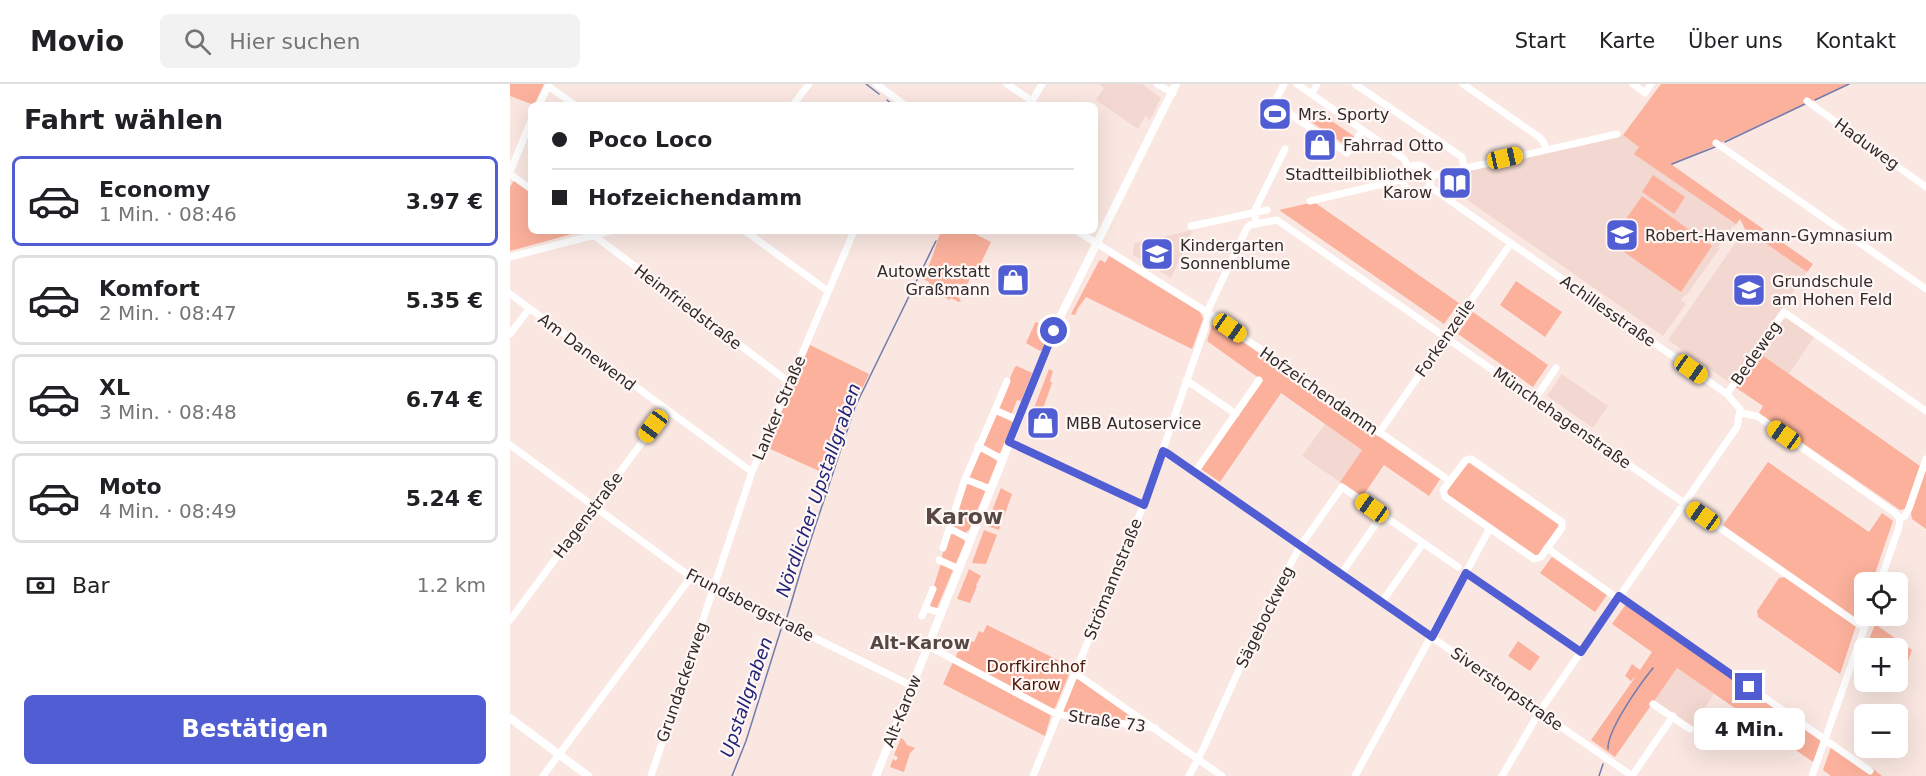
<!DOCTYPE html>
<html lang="de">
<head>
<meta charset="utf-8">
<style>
	body { margin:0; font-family:"DejaVu Sans",sans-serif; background:#f2f2f2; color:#202124; height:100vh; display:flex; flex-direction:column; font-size:22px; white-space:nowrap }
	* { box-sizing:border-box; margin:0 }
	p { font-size:20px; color:#757577 }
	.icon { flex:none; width:33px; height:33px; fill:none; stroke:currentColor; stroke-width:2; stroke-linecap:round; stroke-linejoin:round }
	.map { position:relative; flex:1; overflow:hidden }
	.sheet { display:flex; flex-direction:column; background:#fff; width:510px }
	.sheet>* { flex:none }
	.top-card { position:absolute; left:18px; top:18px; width:570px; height:132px; border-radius:9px; box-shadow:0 6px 24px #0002; display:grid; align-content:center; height:132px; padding:0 24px; background:#fff }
	.controls { position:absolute; left:1344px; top:488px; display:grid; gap:12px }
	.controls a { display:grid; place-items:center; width:54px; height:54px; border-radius:9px; background:#fff; box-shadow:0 6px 24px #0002; font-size:30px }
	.end { position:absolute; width:27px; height:27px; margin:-14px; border:8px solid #505dd3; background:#fff; box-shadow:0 0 0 3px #fff }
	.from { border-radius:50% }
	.bubble { position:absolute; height:42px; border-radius:9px; background:#fff; box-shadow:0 6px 24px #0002; font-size:20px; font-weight:800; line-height:42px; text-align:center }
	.car { position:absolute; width:18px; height:36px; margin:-18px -9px; border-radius:8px; box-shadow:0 0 4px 2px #0007; background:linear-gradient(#f5c518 24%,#345 0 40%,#f5c518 0 76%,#345 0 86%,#f5c518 0) }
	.top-card b { display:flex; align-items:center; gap:21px; height:57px; font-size:22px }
	.top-card b+b { border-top:2px solid #e0e0e0 }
	.top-card i { width:15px; height:15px; background:#202124 }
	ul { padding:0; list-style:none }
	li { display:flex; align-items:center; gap:18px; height:90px; margin:0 12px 9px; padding:0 12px; border:3px solid #e0e0e0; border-radius:9px }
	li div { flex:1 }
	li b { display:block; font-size:22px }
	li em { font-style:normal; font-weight:800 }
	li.on { border-color:#505dd3 }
	li>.icon { width:54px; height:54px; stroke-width:1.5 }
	h2 { padding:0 24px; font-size:27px; line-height:72px }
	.pay { display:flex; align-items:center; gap:15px; height:66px; padding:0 24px; font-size:22px }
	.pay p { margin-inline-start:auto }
	.button { display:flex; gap:12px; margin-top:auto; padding:12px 24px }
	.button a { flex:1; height:69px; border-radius:9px; background:#505dd3; color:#fff; font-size:24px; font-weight:800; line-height:69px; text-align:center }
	header { display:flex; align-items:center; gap:36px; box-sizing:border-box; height:84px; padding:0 30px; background:#fff; border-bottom:2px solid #e0e0e0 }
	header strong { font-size:28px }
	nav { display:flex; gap:33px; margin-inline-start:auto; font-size:21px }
	.search { width:420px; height:54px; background:#f2f2f2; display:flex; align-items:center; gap:15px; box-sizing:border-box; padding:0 21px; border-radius:9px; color:#757577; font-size:22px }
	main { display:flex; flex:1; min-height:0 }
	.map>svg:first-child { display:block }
</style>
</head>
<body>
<header>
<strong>Movio</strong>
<div class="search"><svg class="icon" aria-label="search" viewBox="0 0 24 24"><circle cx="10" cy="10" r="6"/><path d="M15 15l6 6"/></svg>Hier suchen</div>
<nav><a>Start</a><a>Karte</a><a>Über uns</a><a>Kontakt</a></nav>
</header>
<main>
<section class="sheet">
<h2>Fahrt wählen</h2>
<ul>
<li class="on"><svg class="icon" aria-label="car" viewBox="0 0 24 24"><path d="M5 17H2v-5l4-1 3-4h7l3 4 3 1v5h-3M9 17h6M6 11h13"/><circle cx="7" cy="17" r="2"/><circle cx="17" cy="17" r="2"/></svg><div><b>Economy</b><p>1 Min. · 08:46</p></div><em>3.97 €</em></li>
<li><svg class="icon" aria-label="car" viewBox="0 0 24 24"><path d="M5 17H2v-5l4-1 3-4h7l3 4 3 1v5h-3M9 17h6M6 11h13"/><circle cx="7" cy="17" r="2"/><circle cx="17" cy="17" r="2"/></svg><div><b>Komfort</b><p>2 Min. · 08:47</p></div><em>5.35 €</em></li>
<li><svg class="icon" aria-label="car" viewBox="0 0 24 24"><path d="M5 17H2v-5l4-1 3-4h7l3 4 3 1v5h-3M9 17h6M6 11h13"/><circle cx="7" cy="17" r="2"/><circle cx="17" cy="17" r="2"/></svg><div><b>XL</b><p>3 Min. · 08:48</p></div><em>6.74 €</em></li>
<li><svg class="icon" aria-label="car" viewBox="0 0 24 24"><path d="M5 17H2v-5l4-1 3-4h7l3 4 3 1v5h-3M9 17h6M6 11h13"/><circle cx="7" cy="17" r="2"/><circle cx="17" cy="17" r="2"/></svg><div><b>Moto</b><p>4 Min. · 08:49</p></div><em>5.24 €</em></li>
</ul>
<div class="pay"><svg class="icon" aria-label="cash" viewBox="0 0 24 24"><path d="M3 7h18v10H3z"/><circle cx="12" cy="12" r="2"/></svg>Bar<p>1.2 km</p></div>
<div class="button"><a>Bestätigen</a></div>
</section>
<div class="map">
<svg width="1416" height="692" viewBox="0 0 1416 692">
	<rect width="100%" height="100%" fill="#fae7e2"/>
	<path fill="#f3d8d1" d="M589 0H632L651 14 640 36 635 32 628 45 586 16 594 4Z
		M1113 51 1230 135 1224 143 1221 141 1222 143 1208 163 1210 164 1176 212 1175 211 1171 216 1176 220 1153 252 933 99 928 93Z
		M1235 145 1297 188 1220 299 1158 256Z
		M683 146 661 194 623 171 624 159Z
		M1278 235 1304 253 1279 290 1249 269 1272 236Z
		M1052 290 1098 322 1083 344 1037 312Z
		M815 340 852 366 830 398 792 372Z
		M1167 584 1204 610 1182 643 1144 616Z"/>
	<path fill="#fbb19c" d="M0 0H34L24 21 0 12Z
		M1151 0H1340L1162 81 1303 180 1297 188 1235 145 1230 135 1226 140 1124 70 1129 63 1113 51Z
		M807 27 845 53 838 63 800 37Z
		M1143 91 1175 113 1164 130 1132 108Z
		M5 95 21 107V147H73L0 167V103Z
		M1132 112 1202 162 1171 208 1100 158Z
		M804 118 949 219 934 240 769 126Z
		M431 147H459L481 158 468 185 467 196 460 194 456 203 447 199 446 202 451 207 448 212 451 217 449 218 441 214 439 216 419 203V198L413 195C415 187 419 183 421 176 425 166 427 157 431 147Z
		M599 172 690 228 693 235 682 265 576 213 568 224 565 231 561 230 589 177 591 176 595 179Z
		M1006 197 1052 228 1035 253 990 221Z
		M963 228 1038 281 1023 303 948 250Z
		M527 238 537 245 539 249 532 266 530 267 516 259 525 239Z
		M707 240 930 395 919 412 874 381 852 413 830 398 852 366 771 309 710 398 691 385 753 297 697 257 702 241Z
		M300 261 359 290 344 322 320 392 256 363Z
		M1249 269 1410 382 1395 425 1390 426 1249 329 1253 322 1225 303Z
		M507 282 522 289 511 317 507 316 501 331 488 325 487 322 505 283Z
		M539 285 543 287 540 297 542 299 525 347 516 345Z
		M486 329 503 338 490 369H485L472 362Z
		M471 365 483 372 487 378 478 400 475 401 459 395V393Z
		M958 378 1049 441 1027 472 936 409Z
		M1258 378 1359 448 1372 429 1383 437 1362 498H1354V519L1349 536 1213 441Z
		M1416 386V445L1402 435 1401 429Z
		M459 398 474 405 475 408 459 446 455 449 443 443 442 440 455 399Z
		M491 404 502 410 493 435H491L489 439 491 440 489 446 477 442V439Z
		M474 446 487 451 476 480 462 479Z
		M442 448 453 454 455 458 446 479 443 480 433 476 432 472 439 449Z
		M1042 473 1097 511 1085 528 1030 489Z
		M431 479 441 484 443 486 427 524 425 526 418 521Z
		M459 485 471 492 466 501 467 502 460 519 447 515Z
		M1276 493 1346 542 1330 590 1248 533 1247 527 1269 494Z
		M1116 520 1311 656 1303 678 1167 584 1105 673 1081 656 1126 592 1121 597 1115 592 1122 580 1130 586 1142 568 1102 540Z
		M1365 540 1402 566 1389 602 1382 597H1388V564H1356Z
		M477 541 562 583 545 624 542 626 445 574 454 555 464 558 469 547 473 549Z
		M1008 557 1030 573 1020 587 998 572Z
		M443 578 541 631 535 652 433 600Z
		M568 594 634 640 554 629V625L566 595Z
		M391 654 394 656 397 661 405 664 400 669 394 688 380 683 383 675 386 677 388 673 384 671Z
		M1321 663 1361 690 1362 684 1372 692H1321L1313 686Z"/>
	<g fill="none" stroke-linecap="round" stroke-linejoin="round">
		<path stroke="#717bae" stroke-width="1.5" d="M356 0 369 10
			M377 16 383 21
			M1305 16 1339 0
			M1215 58 1295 20
			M1162 80 1205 63
			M277 533 293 479 345 323 426 157
			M1098 665C1097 646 1130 600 1143 584
			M222 692 236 657 272 542
			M1089 692 1093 680"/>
		<path stroke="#fff" stroke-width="7" d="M366 0 395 21
			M497 0 522 17
			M647 0 663 9
			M774 0 764 19 837 69 853 46
			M787 0 894 75 899 84
			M845 0 952 73 954 84
			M953 0 1029 53 1033 57 1036 65
			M1123 0 1135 9 1141 0
			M38 2 65 21
			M802 10 807 0
			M1297 17 1416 103
			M29 21 39 0
			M283 21 299 0
			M520 21 532 0
			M1206 59 1416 205
			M893 95a14 14 0 1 1 28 0a14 14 0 1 1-28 0Z
			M0 88 21 37
			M0 90 21 105
			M921 92 1107 50
			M919 102 1217 310 1230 325 1227 343 1030 627 992 692
			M800 117 894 95
			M747 140 744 128 775 65
			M681 142 757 126
			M78 147 279 298
			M235 147 318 207
			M567 147 697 228 940 397
			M0 173 100 147
			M0 210 242 388
			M0 250 19 225
			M676 296 726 330
			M497 297 485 326 508 336
			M1217 310 1274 228 1416 327
			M1025 315 1046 284
			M1231 329 1247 332 1385 429 1390 435
			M869 349 1001 159
			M499 358 634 421
			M0 361 181 493 402 602
			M468 362 492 375
			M653 367 1122 692
			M961 375 1052 438V444L1031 473 1024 475 935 413 933 406 956 376Z
			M685 388 749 296
			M455 395 480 405
			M439 444 460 455
			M433 464 455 395 485 326
			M1037 464 1107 514
			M429 476 449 485
			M956 489 1070 568
			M831 490 872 431
			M1370 498 1389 443 1390 435 1395 432 1399 424 1416 375
			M1109 512 1360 687
			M872 518 913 459
			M415 524 431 529
			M412 532 423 505
			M0 536 156 326
			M418 562 542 628 557 632 645 644
			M565 589 712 692
			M1143 620 1180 645
			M33 692 181 493
			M141 692 242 388 344 147
			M523 692 636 415 698 235 697 228 737 144 740 141 767 136 1348 540 1355 542
			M679 692 694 663 762 513 791 461 832 403 948 483
			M845 692 980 444
			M1122 692 1163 632
			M1302 692 1359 531"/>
		<path stroke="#fff" stroke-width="8" d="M0 634 78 692
			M366 692 549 235 666 0"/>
	</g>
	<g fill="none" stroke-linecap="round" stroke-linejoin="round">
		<path stroke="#505dd3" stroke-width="8" d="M544 247 499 358 634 421 653 367 657 369 922 553 956 489 1071 568 1109 512 1239 603"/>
	</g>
	<defs>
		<symbol id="stadium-square" viewBox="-11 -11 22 22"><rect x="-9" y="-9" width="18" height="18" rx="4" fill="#505dd3" stroke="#fff7f5"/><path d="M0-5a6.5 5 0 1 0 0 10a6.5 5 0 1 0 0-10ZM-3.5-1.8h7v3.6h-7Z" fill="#fff"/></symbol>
		<symbol id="shop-square" viewBox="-11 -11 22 22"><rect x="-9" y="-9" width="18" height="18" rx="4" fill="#505dd3" stroke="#fff7f5"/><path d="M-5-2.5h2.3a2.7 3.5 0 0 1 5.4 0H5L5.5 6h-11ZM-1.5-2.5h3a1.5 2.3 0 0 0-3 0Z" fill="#fff"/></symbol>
		<symbol id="library-square" viewBox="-11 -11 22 22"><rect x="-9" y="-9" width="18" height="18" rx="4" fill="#505dd3" stroke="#fff7f5"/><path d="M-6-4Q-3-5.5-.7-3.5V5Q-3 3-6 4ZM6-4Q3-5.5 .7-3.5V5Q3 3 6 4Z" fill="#fff"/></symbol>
		<symbol id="school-square" viewBox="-11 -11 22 22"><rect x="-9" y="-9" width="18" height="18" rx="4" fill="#505dd3" stroke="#fff7f5"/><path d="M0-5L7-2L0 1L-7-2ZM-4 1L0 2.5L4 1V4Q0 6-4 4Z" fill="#fff"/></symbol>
	</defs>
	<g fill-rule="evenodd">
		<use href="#stadium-square" x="746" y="11" width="38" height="38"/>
		<use href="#shop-square" x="791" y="42" width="38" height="38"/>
		<use href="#library-square" x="926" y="80" width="38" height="38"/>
		<use href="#school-square" x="1093" y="132" width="38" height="38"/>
		<use href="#school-square" x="628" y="151" width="38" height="38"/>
		<use href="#shop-square" x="484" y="177" width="38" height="38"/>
		<use href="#school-square" x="1220" y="187" width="38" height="38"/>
		<use href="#shop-square" x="514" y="320" width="38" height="38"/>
	</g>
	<g text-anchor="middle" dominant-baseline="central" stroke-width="4.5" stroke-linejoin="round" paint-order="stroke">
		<g font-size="16" fill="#312a28" stroke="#fff7f5" text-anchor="start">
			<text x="788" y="30">Mrs. Sporty</text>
			<text x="833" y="61">Fahrrad Otto</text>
			<text x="922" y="90" text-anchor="end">Stadtteilbibliothek<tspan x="922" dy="18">Karow</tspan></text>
			<text x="1135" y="151">Robert-Havemann-Gymnasium</text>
			<text x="670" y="161">Kindergarten<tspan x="670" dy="18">Sonnenblume</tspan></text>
			<text x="480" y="187" text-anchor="end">Autowerkstatt<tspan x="480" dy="18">Graßmann</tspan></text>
			<text x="1262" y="197">Grundschule<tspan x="1262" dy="18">am Hohen Feld</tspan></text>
			<text x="556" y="339">MBB Autoservice</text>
		</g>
		<g font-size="16" fill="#312a28" stroke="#fff7f5">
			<text transform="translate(1357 60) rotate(36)">Haduweg</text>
			<text transform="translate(178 223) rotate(37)">Heimfriedstraße</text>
			<text transform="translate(1098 227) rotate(35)">Achillesstraße</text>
			<text transform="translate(935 254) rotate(-55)">Forkenzeile</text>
			<text transform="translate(77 268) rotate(37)">Am Danewend</text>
			<text transform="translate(1246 269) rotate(-55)">Bedeweg</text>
			<text transform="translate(809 307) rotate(35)">Hofzeichendamm</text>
			<text transform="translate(269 324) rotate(-67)">Lanker Straße</text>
			<text transform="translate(1052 334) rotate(35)">Münchehagenstraße</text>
			<text transform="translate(78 431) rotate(-53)">Hagenstraße</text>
			<text transform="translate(603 495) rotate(-68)">Strömannstraße</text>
			<text transform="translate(240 521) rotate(27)">Frundsbergstraße</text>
			<text transform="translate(755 533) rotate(-64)">Sägebockweg</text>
			<text transform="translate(172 598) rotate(-71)">Grundackerweg</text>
			<text transform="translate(997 605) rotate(35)">Siverstorpstraße</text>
			<text transform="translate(392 627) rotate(-68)">Alt-Karow</text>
			<text transform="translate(597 637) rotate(8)">Straße 73</text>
		</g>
		<g font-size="16" fill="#4b1607" stroke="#fff7f5">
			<text x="526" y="582">Dorfkirchhof<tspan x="526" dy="18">Karow</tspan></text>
		</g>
		<g font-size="18" font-style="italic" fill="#202377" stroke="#fff7f5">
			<text transform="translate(308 406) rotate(-71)">Nördlicher Upstallgraben</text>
			<text transform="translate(236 613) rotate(-71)">Upstallgraben</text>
		</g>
		<g font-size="18" font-weight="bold" fill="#574843" stroke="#fff7f5">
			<text x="410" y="558">Alt-Karow</text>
		</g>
		<g font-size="22" font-weight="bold" fill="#574843" stroke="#fff7f5">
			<text x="454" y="432">Karow</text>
		</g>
	</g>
</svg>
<div class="controls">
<a><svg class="icon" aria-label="locate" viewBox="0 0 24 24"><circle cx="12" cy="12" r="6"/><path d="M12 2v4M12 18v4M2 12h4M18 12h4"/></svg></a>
<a>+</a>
<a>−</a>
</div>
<i class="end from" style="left:544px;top:247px"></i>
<i class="end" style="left:1239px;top:603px"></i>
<div class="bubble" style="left:1184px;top:624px;width:111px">4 Min.</div>
<i class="car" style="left:995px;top:74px;rotate:77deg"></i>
<i class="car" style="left:720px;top:244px;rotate:125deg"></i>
<i class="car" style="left:1181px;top:285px;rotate:125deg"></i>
<i class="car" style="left:143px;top:342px;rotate:217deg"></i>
<i class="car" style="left:1274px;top:351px;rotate:305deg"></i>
<i class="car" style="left:862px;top:424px;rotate:305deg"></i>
<i class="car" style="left:1193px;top:432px;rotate:305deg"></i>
<div class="top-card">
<b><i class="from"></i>Poco Loco</b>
<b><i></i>Hofzeichendamm</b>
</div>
</div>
</main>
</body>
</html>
